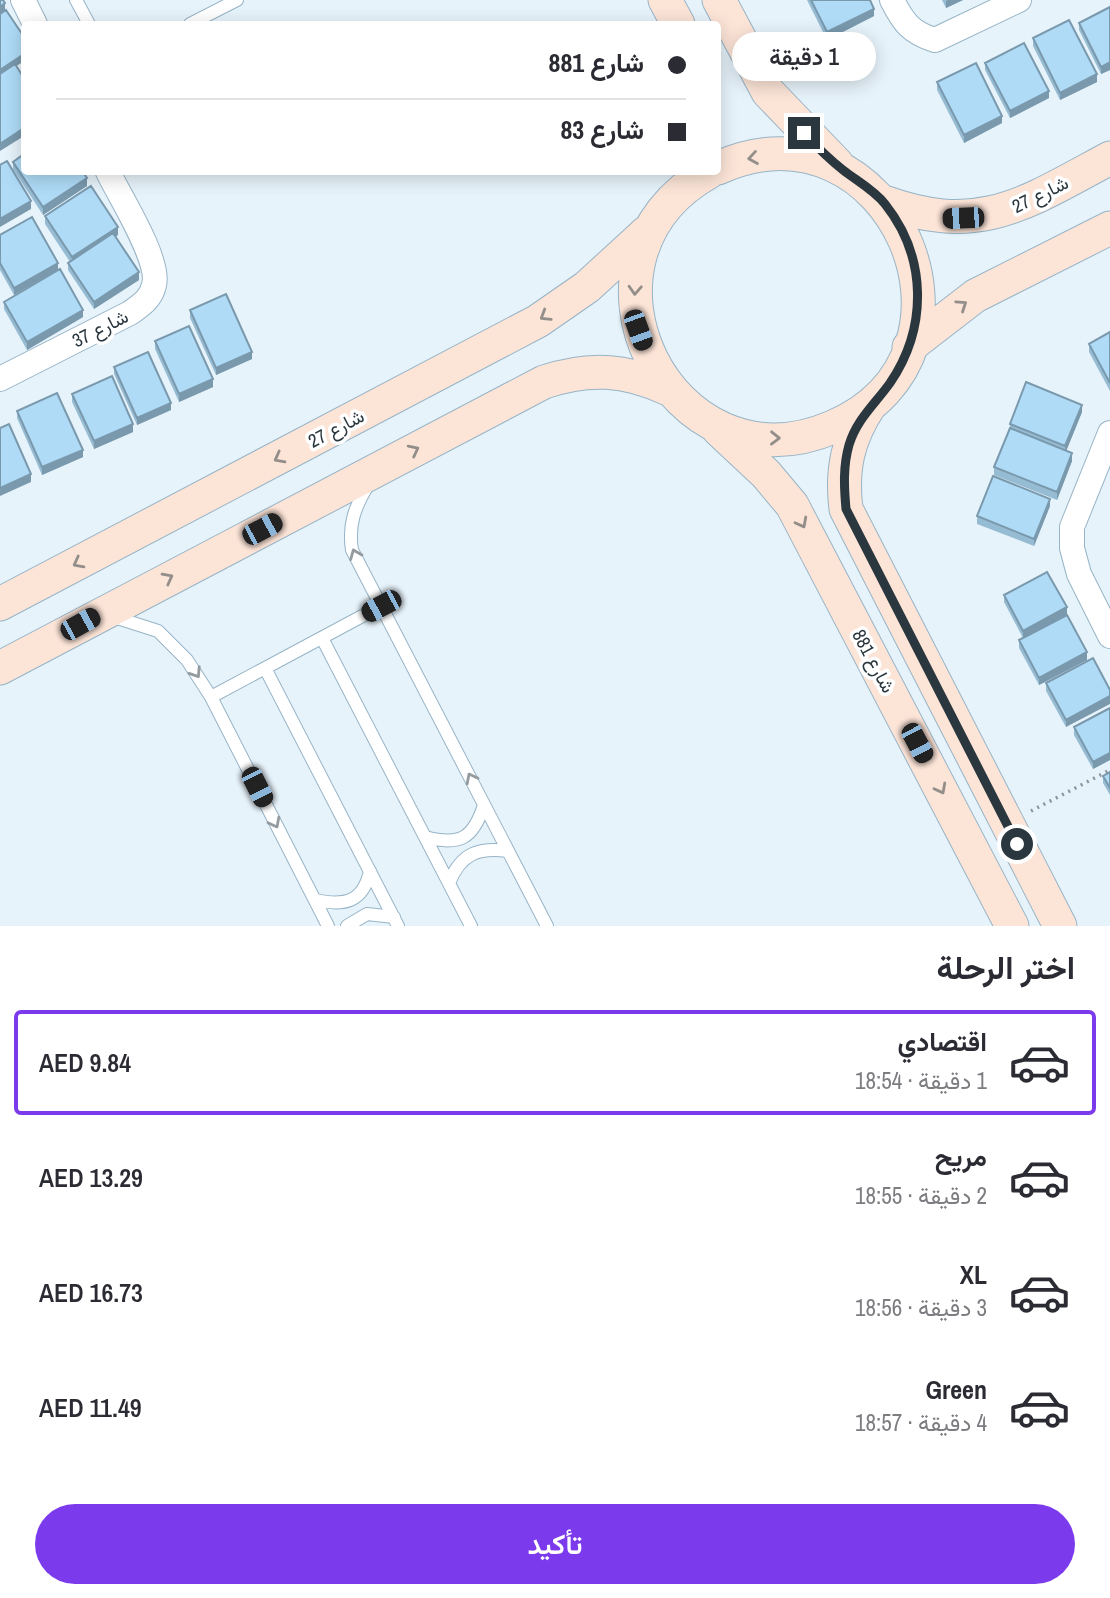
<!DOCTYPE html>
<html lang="ar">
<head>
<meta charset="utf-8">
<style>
	body { margin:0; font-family:"Archivo Narrow",Vazirmatn,sans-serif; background:#f7f7f7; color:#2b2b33; direction:rtl; height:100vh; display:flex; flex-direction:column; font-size:26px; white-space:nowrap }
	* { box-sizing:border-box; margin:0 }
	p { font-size:23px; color:#7c7c81 }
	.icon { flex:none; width:38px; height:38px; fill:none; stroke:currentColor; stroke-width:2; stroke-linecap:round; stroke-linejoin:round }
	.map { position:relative; height:926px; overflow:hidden; direction:ltr }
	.sheet { display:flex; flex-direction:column; background:#fff; flex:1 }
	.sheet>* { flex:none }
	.top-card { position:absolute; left:21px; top:21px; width:700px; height:154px; border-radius:7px; box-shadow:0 4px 18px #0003; direction:rtl; display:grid; align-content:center; height:154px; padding:0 35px; background:#fff }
	.end { position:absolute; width:32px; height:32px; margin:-16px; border:9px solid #2a373e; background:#fff; box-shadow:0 0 0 4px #fff }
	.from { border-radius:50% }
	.bubble { position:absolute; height:49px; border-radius:24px; background:#fff; box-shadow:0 4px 18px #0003; font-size:23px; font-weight:600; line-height:49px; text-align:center; direction:rtl }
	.car { position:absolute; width:21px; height:42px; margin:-21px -10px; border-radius:9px; box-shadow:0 0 5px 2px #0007; background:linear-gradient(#222 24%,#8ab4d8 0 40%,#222 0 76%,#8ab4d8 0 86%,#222 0) }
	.top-card b { display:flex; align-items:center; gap:24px; height:66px; font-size:26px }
	.top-card b+b { border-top:2px solid #e1e1e2 }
	.top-card i { width:18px; height:18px; background:#2b2b33 }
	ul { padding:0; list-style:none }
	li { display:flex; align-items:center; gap:21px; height:105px; margin:0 14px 10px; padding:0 21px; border:4px solid transparent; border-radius:7px }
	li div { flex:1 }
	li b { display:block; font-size:26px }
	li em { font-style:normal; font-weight:600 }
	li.current { border-color:#7c3aed }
	li>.icon { width:63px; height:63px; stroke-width:1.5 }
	h2 { padding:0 35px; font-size:32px; line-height:84px }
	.button { display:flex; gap:14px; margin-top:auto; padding:14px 35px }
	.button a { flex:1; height:80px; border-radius:42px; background:#7c3aed; color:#fff; font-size:28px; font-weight:600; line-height:80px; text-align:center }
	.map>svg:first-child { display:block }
</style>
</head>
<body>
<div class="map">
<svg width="1110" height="926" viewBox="0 0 1110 926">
	<rect width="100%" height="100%" fill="#e7f3fb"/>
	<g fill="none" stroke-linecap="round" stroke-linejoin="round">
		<defs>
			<path id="lane" d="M76 0 89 24
				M190 24 237 0
				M368 485C355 507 348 524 352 550L547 926
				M111 616 158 631 187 660 211 697 328 926
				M322 638 471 926
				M265 668 398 926
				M211 697 381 606
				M425 837C460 846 473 839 484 805
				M449 883C461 853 479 847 508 851
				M315 900C344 906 363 903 370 871
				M347 926 367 914 394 917"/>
			<path id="street" d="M23 0 35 24
				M892 0C903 22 911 33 935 40L1019 0
				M0 379 130 313C141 305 151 299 154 285 161 261 119 195 108 172
				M1110 433 1072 527V548L1079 574 1110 636"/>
			<path id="secondary" d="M665 0 678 24
				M719 0 768 92 837 164
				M709 172C552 260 671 497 833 427 1005 353 891 90 718 168
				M884 202C980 237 1026 203 1110 158
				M909 347 975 296 1110 228
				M870 405C848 438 841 469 846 509L1060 926
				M719 430 766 474 792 505 1012 926
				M0 604 538 321 587 287 647 232
				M0 668 544 382C589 367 625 369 668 389"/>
		</defs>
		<use href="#lane" stroke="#96b4c7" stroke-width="14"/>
		<use href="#street" stroke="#96b4c7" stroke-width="26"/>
		<use href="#secondary" stroke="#96b4c7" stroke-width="35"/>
		<path stroke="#89959d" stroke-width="3.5" stroke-dasharray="2 5" stroke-linecap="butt" d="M1031 811 1110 770"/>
		<use href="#lane" stroke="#fff" stroke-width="12"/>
		<use href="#street" stroke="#fff" stroke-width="24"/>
		<use href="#secondary" stroke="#fce4d7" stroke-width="33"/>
	</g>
	<path fill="#96bcd4" d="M807 0H870L874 16 827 40Z
		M942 0H963L946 8Z
		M1110 7V70L1101 74 1079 30V23Z
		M1033 38 1097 82 1060 100 1033 46Z
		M985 63 1049 98 1010 118 985 70Z
		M937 82 1002 123 964 143 937 90Z
		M13 162 87 186 43 215 13 169Z
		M45 216 118 235 116 236 139 280 94 309 68 270V263L70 262 45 224Z
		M32 217 14 295 0 270V235Z
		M4 302 83 317 27 350 4 309Z
		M190 310 252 359 216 375 190 318Z
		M1110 332V391L1089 352V344Z
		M155 341 213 387 179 402 155 349Z
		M114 367 171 410 137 425 114 374Z
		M72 394 133 432 94 449 72 402Z
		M17 411 83 457 42 475 17 418Z
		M1082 412 1066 451 1072 461 1057 500 994 475V467L1010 429V424Z
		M1050 506 1034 546 977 524V516Z
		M1004 595 1067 615 1087 660 1039 685 1019 648V640L1023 638 1004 602Z
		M1046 683 1110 690 1066 727 1046 691Z
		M1110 708V760L1093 769 1074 735V727Z
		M1110 772V795L1103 783V776Z"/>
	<path fill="#7a99ad" d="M948 0H963L946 8V1Z
		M5 3V11L0 14V7Z
		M874 9V16L827 40V32Z
		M24 54V61L0 77V70Z
		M1110 62V70L1101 74V67Z
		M1097 74V82L1060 100V93Z
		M1049 91V98L1010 118V111Z
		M1002 116V123L964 143V135Z
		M24 128V136L0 151V144Z
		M87 178V186L43 215V207Z
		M31 201V209L0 227V219Z
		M118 227V235L72 265V257Z
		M58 263V270L14 295V288Z
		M139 272V280L94 309V302Z
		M83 310V317L27 350V342Z
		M252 352V359L216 375V368Z
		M213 379V387L179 402V394Z
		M171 403V410L137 425V418Z
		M1082 405V412L1065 454V446Z
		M133 424V432L94 449V441Z
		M83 450V457L42 475V467Z
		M1072 453V461L1057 500V492Z
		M31 474V482L0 496V488Z
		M1050 499V506L1034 546V539Z
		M1067 607V615L1023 638V631Z
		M1087 652V660L1039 685V678Z
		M1110 696V704L1066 727V720Z
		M1110 753V760L1093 769V762Z"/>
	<path fill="#afdbf7" stroke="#7a99ad" stroke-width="2" d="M0 0H3L5 3 0 7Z
		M811 0H870L874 9 827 32Z
		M1110 7V62L1101 67 1079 23Z
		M6 10 24 37V54L0 70V14Z
		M1069 20 1097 74 1060 93 1033 38Z
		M1024 43 1049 91 1010 111 985 63Z
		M976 63 1002 116 964 135 937 82Z
		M15 64 24 78V128L0 144V74Z
		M24 154V172H83L87 178 43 207 13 162Z
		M7 161 31 201 0 219V165Z
		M91 186 118 227 72 257 45 216Z
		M32 217 58 263 14 288 0 263V235Z
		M113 233 139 272 94 302 68 263Z
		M60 269 83 310 27 342 4 302Z
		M226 294 252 352 216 368 190 310Z
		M189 326 213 379 179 394 155 341Z
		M1110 332V383L1089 344Z
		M148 352 171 403 137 418 114 367Z
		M112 376 133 424 94 441 72 394Z
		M1026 382 1082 405 1065 446 1010 424Z
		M57 393 83 450 42 467 17 411Z
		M9 424 31 474 0 488V428Z
		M1010 428 1072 453 1057 492 994 467Z
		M993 476 1050 499 1034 539 977 516Z
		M1047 572 1067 607 1023 631 1004 595Z
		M1067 615 1087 652 1039 678 1019 640Z
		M1093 658 1110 690V696L1066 720 1046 683Z
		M1110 708V753L1093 762 1074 727Z
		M1110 772V788L1103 776Z"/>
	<defs><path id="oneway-chevron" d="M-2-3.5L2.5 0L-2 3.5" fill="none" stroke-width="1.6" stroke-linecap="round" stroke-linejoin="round" transform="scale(1.75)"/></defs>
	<g stroke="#938e8a">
		<use href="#oneway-chevron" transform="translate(753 158) rotate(171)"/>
		<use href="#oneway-chevron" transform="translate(635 290) rotate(93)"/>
		<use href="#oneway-chevron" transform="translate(962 305) rotate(-34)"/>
		<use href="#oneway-chevron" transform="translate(545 316) rotate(148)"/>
		<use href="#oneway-chevron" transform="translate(775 438) rotate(1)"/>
		<use href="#oneway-chevron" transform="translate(414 450) rotate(-27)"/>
		<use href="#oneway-chevron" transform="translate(279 458) rotate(152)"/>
		<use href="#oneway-chevron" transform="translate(802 523) rotate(62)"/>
		<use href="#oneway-chevron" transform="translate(78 563) rotate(152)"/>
		<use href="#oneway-chevron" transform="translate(168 578) rotate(-28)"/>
		<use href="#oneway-chevron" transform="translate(941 789) rotate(62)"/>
	</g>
	<g stroke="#949b9e">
		<use href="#oneway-chevron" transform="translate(355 554) rotate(-112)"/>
		<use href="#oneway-chevron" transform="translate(196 673) rotate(57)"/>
		<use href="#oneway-chevron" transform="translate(471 778) rotate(-117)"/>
		<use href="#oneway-chevron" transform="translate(275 823) rotate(63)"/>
	</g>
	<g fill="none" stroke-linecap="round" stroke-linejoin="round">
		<path stroke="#2a373e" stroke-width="9" d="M804 133C816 146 829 159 843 170 857 181 874 190 885 204 927 257 928 327 890 383 875 404 857 419 849 445 843 466 844 487 846 509L1017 844"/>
	</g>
	<g text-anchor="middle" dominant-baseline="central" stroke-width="7" stroke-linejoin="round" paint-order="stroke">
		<g font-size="19" fill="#2a373e" stroke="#fff">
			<text transform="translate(1040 194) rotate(-26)">شارع 27</text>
			<text transform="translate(100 328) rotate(-27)">شارع 37</text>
			<text transform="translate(336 428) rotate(-28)">شارع 27</text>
			<text transform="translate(874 661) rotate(62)">شارع 881</text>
		</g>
	</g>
</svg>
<i class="end from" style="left:1017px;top:844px"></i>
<i class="end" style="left:804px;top:133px"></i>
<div class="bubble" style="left:732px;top:32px;width:144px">1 دقيقة</div>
<i class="car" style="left:963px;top:218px;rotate:268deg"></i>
<i class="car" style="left:638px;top:330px;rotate:160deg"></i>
<i class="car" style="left:262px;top:529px;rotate:62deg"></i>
<i class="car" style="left:381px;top:606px;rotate:242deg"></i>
<i class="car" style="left:80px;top:624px;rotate:61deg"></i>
<i class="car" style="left:917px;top:743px;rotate:152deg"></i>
<i class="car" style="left:257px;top:787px;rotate:153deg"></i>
<div class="top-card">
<b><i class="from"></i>شارع 881</b>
<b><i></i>شارع 83</b>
</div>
</div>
<section class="sheet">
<h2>اختر الرحلة</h2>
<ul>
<li class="current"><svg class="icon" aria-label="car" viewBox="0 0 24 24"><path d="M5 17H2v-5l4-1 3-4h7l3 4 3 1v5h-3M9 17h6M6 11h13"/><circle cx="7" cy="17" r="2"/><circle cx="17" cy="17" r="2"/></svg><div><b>اقتصادي</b><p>1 دقيقة · 18:54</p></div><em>AED 9.84</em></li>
<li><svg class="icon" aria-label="car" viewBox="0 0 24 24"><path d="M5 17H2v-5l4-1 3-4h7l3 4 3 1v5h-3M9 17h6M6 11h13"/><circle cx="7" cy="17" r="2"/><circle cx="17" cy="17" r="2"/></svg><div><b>مريح</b><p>2 دقيقة · 18:55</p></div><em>AED 13.29</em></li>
<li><svg class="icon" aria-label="car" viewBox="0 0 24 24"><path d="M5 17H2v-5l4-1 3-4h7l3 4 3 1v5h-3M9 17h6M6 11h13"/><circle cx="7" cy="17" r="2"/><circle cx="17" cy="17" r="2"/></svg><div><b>XL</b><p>3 دقيقة · 18:56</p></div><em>AED 16.73</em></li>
<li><svg class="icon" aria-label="car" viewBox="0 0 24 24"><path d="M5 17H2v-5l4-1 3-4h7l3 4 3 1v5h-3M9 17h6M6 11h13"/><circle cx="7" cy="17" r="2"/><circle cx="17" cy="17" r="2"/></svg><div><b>Green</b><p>4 دقيقة · 18:57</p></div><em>AED 11.49</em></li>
</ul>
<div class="button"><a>تأكيد</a></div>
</section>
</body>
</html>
